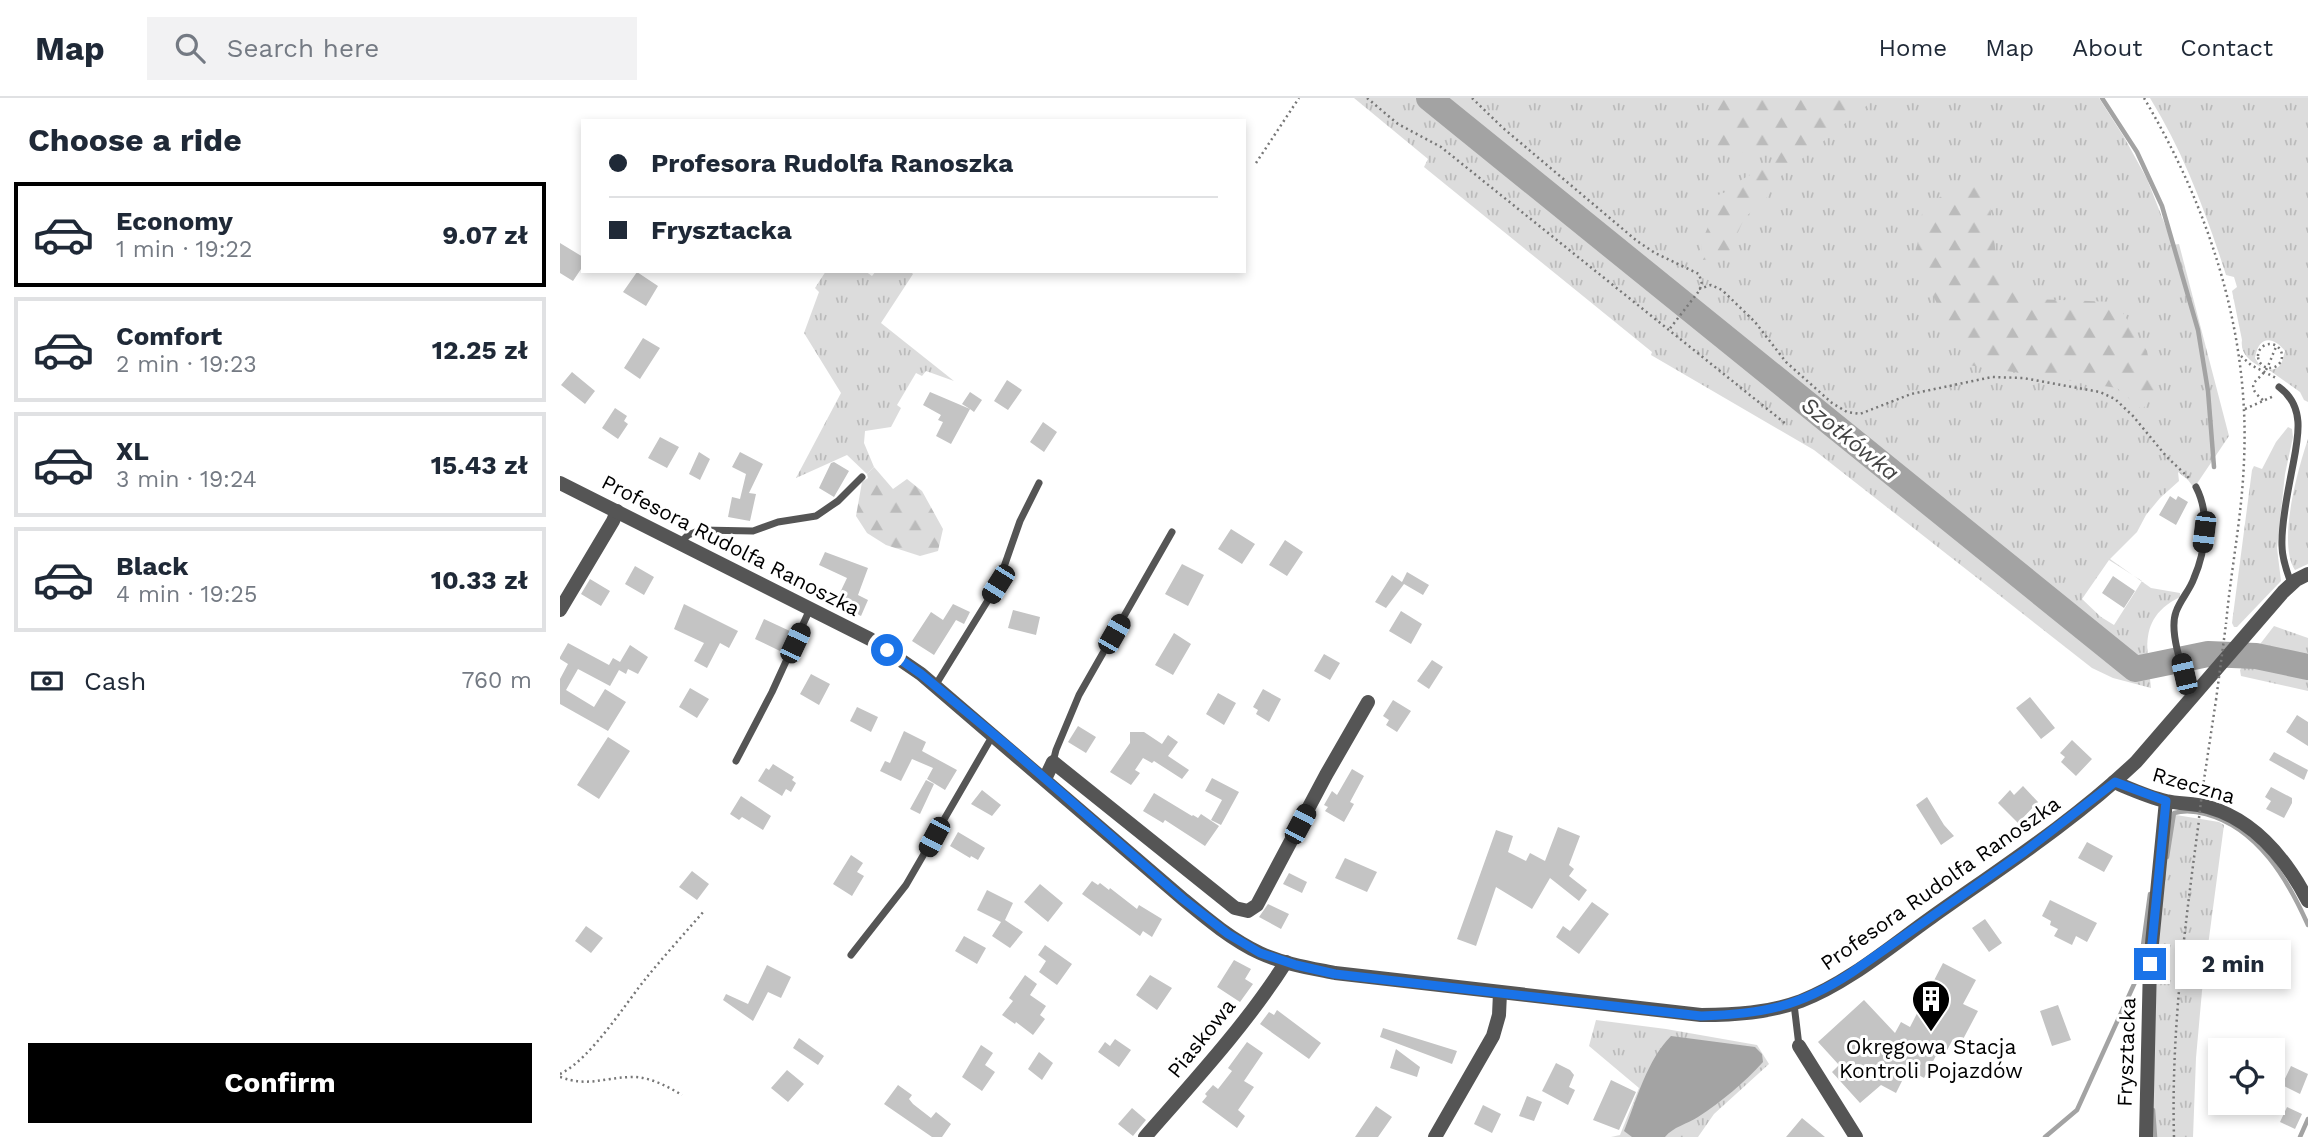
<!DOCTYPE html>
<html lang="en">
<head>
<meta charset="utf-8">
<style>
	body { margin:0; font-family:"Work Sans",sans-serif; background:#f2f2f3; color:#1f2937; height:100vh; display:flex; flex-direction:column; font-size:26px; white-space:nowrap }
	* { box-sizing:border-box; margin:0 }
	p { font-size:23px; color:#747a83 }
	.icon { flex:none; width:38px; height:38px; fill:none; stroke:currentColor; stroke-width:2; stroke-linecap:round; stroke-linejoin:round }
	.map { position:relative; flex:1; overflow:hidden }
	.side { display:flex; flex-direction:column; background:#fff; width:560px }
	.side>* { flex:none }
	.banner { position:absolute; left:21px; top:21px; width:665px; height:154px; border-radius:0px; box-shadow:0 4px 10px #0003; display:grid; align-content:center; height:154px; padding:0 28px; background:#fff }
	.buttons { position:absolute; left:1648px; top:940px; display:grid; gap:14px }
	.buttons a { display:grid; place-items:center; width:77px; height:77px; border-radius:0px; background:#fff; box-shadow:0 4px 10px #0003; font-size:35px }
	.end { position:absolute; width:32px; height:32px; margin:-16px; border:9px solid #1a73e8; background:#fff; box-shadow:0 0 0 4px #fff }
	.from { border-radius:50% }
	.bubble { position:absolute; height:49px; border-radius:0px; background:#fff; box-shadow:0 4px 10px #0003; font-size:23px; font-weight:700; line-height:49px; text-align:center }
	.car { position:absolute; width:21px; height:42px; margin:-21px -10px; border-radius:9px; box-shadow:0 0 5px 2px #0007; background:linear-gradient(#222 24%,#8ab4d8 0 40%,#222 0 76%,#8ab4d8 0 86%,#222 0) }
	.banner b { display:flex; align-items:center; gap:24px; height:66px; font-size:26px }
	.banner b+b { border-top:2px solid #e0e1e3 }
	.banner i { width:18px; height:18px; background:#1f2937 }
	ul { padding:0; list-style:none }
	li { display:flex; align-items:center; gap:21px; height:105px; margin:0 14px 10px; padding:0 14px; border:4px solid #e0e1e3; border-radius:0px }
	li div { flex:1 }
	li b { display:block; font-size:26px }
	li em { font-style:normal; font-weight:700 }
	li.on { border-color:#000 }
	li>.icon { width:63px; height:63px; stroke-width:1.5 }
	h2 { padding:0 28px; font-size:32px; line-height:84px }
	.pay { display:flex; align-items:center; gap:18px; height:77px; padding:0 28px; font-size:26px }
	.pay p { margin-inline-start:auto }
	.action { display:flex; gap:14px; margin-top:auto; padding:14px 28px }
	.action a { flex:1; height:80px; border-radius:0px; background:#000; color:#fff; font-size:28px; font-weight:700; line-height:80px; text-align:center }
	header { display:flex; align-items:center; gap:42px; box-sizing:border-box; height:98px; padding:0 35px; background:#fff; border-bottom:2px solid #e0e1e3 }
	header strong { font-size:33px }
	nav { display:flex; gap:38px; margin-inline-start:auto; font-size:24px }
	.search { width:490px; height:63px; background:#f2f2f3; display:flex; align-items:center; gap:18px; box-sizing:border-box; padding:0 24px; border-radius:0px; color:#747a83; font-size:26px }
	main { display:flex; flex:1; min-height:0 }
	.map>svg:first-child { display:block }
</style>
</head>
<body>
<header>
<strong>Map</strong>
<div class="search"><svg class="icon" aria-label="search" viewBox="0 0 24 24"><circle cx="10" cy="10" r="6"/><path d="M15 15l6 6"/></svg>Search here</div>
<nav><a>Home</a><a>Map</a><a>About</a><a>Contact</a></nav>
</header>
<main>
<section class="side">
<h2>Choose a ride</h2>
<ul>
<li class="on"><svg class="icon" aria-label="car" viewBox="0 0 24 24"><path d="M5 17H2v-5l4-1 3-4h7l3 4 3 1v5h-3M9 17h6M6 11h13"/><circle cx="7" cy="17" r="2"/><circle cx="17" cy="17" r="2"/></svg><div><b>Economy</b><p>1 min · 19:22</p></div><em>9.07 zł</em></li>
<li><svg class="icon" aria-label="car" viewBox="0 0 24 24"><path d="M5 17H2v-5l4-1 3-4h7l3 4 3 1v5h-3M9 17h6M6 11h13"/><circle cx="7" cy="17" r="2"/><circle cx="17" cy="17" r="2"/></svg><div><b>Comfort</b><p>2 min · 19:23</p></div><em>12.25 zł</em></li>
<li><svg class="icon" aria-label="car" viewBox="0 0 24 24"><path d="M5 17H2v-5l4-1 3-4h7l3 4 3 1v5h-3M9 17h6M6 11h13"/><circle cx="7" cy="17" r="2"/><circle cx="17" cy="17" r="2"/></svg><div><b>XL</b><p>3 min · 19:24</p></div><em>15.43 zł</em></li>
<li><svg class="icon" aria-label="car" viewBox="0 0 24 24"><path d="M5 17H2v-5l4-1 3-4h7l3 4 3 1v5h-3M9 17h6M6 11h13"/><circle cx="7" cy="17" r="2"/><circle cx="17" cy="17" r="2"/></svg><div><b>Black</b><p>4 min · 19:25</p></div><em>10.33 zł</em></li>
</ul>
<div class="pay"><svg class="icon" aria-label="cash" viewBox="0 0 24 24"><path d="M3 7h18v10H3z"/><circle cx="12" cy="12" r="2"/></svg>Cash<p>760 m</p></div>
<div class="action"><a>Confirm</a></div>
</section>
<div class="map">
<svg width="1748" height="1039" viewBox="0 0 1748 1039">
	<defs>
		<pattern id="grass-tufts" width="24" height="20" patternUnits="userSpaceOnUse" patternTransform="scale(1.75)"><rect width="24" height="20" fill="#dcdcdc"/><path d="M3 7l-1-3M5 7V3M7 7l1-3M15 17l-1-3M17 17v-4M19 17l1-3" fill="none" stroke="#bbb"/></pattern>
		<pattern id="forest-firs" width="22" height="20" patternUnits="userSpaceOnUse" patternTransform="scale(1.75)"><rect width="22" height="20" fill="#dcdcdc"/><path d="M5 1l3.5 6h-7zM16 11l3.5 6h-7z" fill="#bbb"/></pattern>
	</defs>
	<rect width="100%" height="100%" fill="#fff"/>
	<path fill="url(#grass-tufts)" fill-rule="evenodd" d="M794 0H1539L1564 39 1587 81 1613 147 1619 146 1669 338 1634 390 1628 382 1618 374 1619 383 1600 400 1586 417 1577 434 1550 461 1591 490 1620 495V499C1578 520 1587 550 1591 590L1553 580 1532 570 1254 352 1091 257 1092 254 864 69 868 61ZM1549 462 1582 483 1554 527 1541 519 1522 501Z
		M1590 0H1748V304L1744 302 1740 294 1709 272C1723 271 1722 262 1725 253 1715 240 1699 235 1695 260L1701 269C1689 263 1680 255 1682 242L1672 193 1677 189 1674 179 1666 177C1646 115 1624 55 1590 0Z
		M266 173H305L312 178 316 173H350L353 176 321 225 394 283 366 273 362 278 356 275 337 307 341 310 331 329 305 333 304 345 314 369 307 376 287 357 236 380 281 295 244 235 259 194 255 190Z
		M1728 329 1732 331 1733 339 1725 376 1717 450 1721 483 1677 529H1674L1672 525 1692 372 1694 368 1702 371 1716 344Z
		M1748 341V466L1735 472C1717 445 1738 371 1748 341Z
		M1714 528 1748 540V593L1681 578 1680 572Z
		M1610 716 1659 724 1664 727 1642 893 1636 960 1633 1039H1589L1594 895Z
		M1036 922 1106 931 1197 947 1209 966 1154 1016 1138 1039H1051L1060 1037 1079 990 1029 948Z"/>
	<path fill="url(#forest-firs)" d="M1151 0H1316L1221 78 1203 105 1185 119 1167 158 1143 162 1141 145 1148 129 1152 105 1158 97 1171 92 1181 82 1215 63 1213 47 1189 52 1175 57 1151 45Z
		M1418 77 1430 108 1438 174 1473 201 1556 204 1587 253 1595 295 1582 312 1557 290 1408 267 1355 162 1363 109Z
		M314 369 333 391 347 381 362 393 383 431 378 453 360 458 326 447 307 435 296 418 302 384 308 380 307 376Z"/>
	<path fill="#a3a3a3" d="M1111 938 1195 949 1202 956 1203 964C1185 984 1161 1004 1138 1019 1127 1026 1113 1029 1105 1039H1072L1064 1033C1077 1001 1087 962 1111 938Z"/>
	<g fill="none" stroke-linecap="round" stroke-linejoin="round">
		<path stroke="#a3a3a3" stroke-width="4.5" d="M1542 0 1577 54 1602 108 1638 232 1648 293 1654 369
			M1607 759 1614 715C1625 712 1635 713 1646 716 1698 730 1728 782 1748 827
			M1593 1012 1595 1039
			M1485 1039 1517 1012 1576 882 1581 862 1590 796
			M1740 1039 1748 1021"/>
		<path stroke="#a3a3a3" stroke-width="26" d="M869 0 1575 571 1648 556 1696 558 1748 569"/>
	</g>
	<path fill="#c4c4c4" d="M0 145 23 159V168L13 183 0 175Z
		M77 174 98 188 86 208 63 194Z
		M83 240 100 250 80 281 64 270Z
		M12 274 35 293 25 306 1 287Z
		M447 282 462 292 448 312 434 303Z
		M370 294 410 311 402 306 410 294 422 302 414 314 410 311 391 346 376 338 383 324 378 322 381 317 363 307Z
		M55 310 67 318 64 323 68 326 58 341 42 330Z
		M483 324 497 334 484 354 470 344Z
		M100 339 119 349 107 370 88 360Z
		M139 354 150 361 140 382 129 376Z
		M180 354 203 366 189 395 196 396 190 423 168 419 172 399 180 401 186 376 172 369Z
		M274 364 289 373 274 399 259 390 271 365Z
		M1610 398 1616 402 1618 398 1628 404 1616 427 1599 417Z
		M671 431 695 446 682 466 658 451Z
		M725 442 743 454 727 478 709 467Z
		M265 454 308 470 298 497 308 502 301 518 275 505 287 480 259 467Z
		M622 466 644 477 628 508 605 496Z
		M75 468 94 479 84 497 65 486Z
		M847 474 869 487 863 497 844 486 826 510 815 504 832 477 842 484Z
		M1553 478 1575 493 1564 510 1542 495Z
		M30 481 50 493 41 508 21 496Z
		M124 506 178 533 169 550 160 545 147 570 134 563 144 545 114 531Z
		M393 506 410 514 404 526 396 522 374 557 352 543 371 514 383 522Z
		M453 512 480 519 476 537 448 530Z
		M841 513 862 526 851 546 829 533Z
		M204 521 232 534 222 554 195 541Z
		M614 535 631 546 613 577 595 567Z
		M8 545 49 567 53 560 60 564 70 547 88 559 78 576 68 571 66 576 59 572 50 588 18 571 6 592 34 609 45 591 66 604 48 633 0 606V581L8 566 0 561V559Z
		M764 556 780 565 770 582 754 573Z
		M872 562 883 569 869 591 857 583Z
		M251 576 270 586 259 607 240 596Z
		M130 590 149 601 137 620 119 609Z
		M703 591 721 601 709 624 696 616 698 612 693 609Z
		M658 595 676 605 664 627 646 616Z
		M1470 599 1495 630 1481 641 1456 610Z
		M833 602 851 613 837 634 826 627 829 622 823 618Z
		M297 609 318 619 311 634 290 623Z
		M1737 617 1748 624V648L1726 634Z
		M518 628 536 639 526 655 508 644Z
		M344 633 366 644 362 653 397 672 385 692 367 681 373 670 352 661 341 683 320 673 325 663 330 665Z
		M570 634H584L602 646 608 637 618 644 608 658 629 672 622 681 594 663 592 665 583 660 575 672 580 675 571 687 550 674 570 645Z
		M48 639 70 653 39 701 17 687Z
		M1512 642 1532 661 1516 678 1501 664 1505 659 1500 655Z
		M1714 654 1748 672 1744 682 1709 662Z
		M213 666 234 679 232 682 236 685 231 694 226 691 222 698 198 683 206 670 209 672Z
		M792 671 804 678 790 704 794 706 784 724 765 713 768 709 764 707 772 693 777 697Z
		M652 680 679 694 661 727 651 722 662 702 645 693Z
		M366 682 374 686 360 716 350 711Z
		M1463 688 1478 704 1458 725 1438 705 1450 692 1454 697Z
		M1711 689 1732 700V705L1724 720 1706 711 1711 703 1705 699Z
		M422 692 441 707 432 718 411 706Z
		M594 695 632 718 633 717 638 720 641 716 659 728 645 748 605 722 603 725 583 713Z
		M181 698 211 718 203 732 182 719 179 722 170 716Z
		M1367 699 1384 727 1394 738 1381 747 1356 707Z
		M998 729 1020 738 1009 767 1014 771 1009 778 1027 792 1019 803 990 780 972 811 936 789 916 848 897 841 936 732 953 738 948 754 966 763 970 755 985 763Z
		M398 734 425 750 418 762 411 758 410 760 390 748Z
		M1527 744 1553 758 1544 774 1518 760Z
		M291 757 303 765 297 774 304 778 292 798 273 786Z
		M785 760 817 774 807 794 775 780Z
		M132 773 149 786 137 802 119 789Z
		M729 775 747 784 742 795 723 786Z
		M532 783 538 787 540 785 549 792 550 790 577 811 579 807 602 821 592 839 583 833 580 838 522 796Z
		M480 786 503 805 488 824 464 804Z
		M427 792 453 805 445 822 463 834 450 850 432 838 441 824 417 812Z
		M1490 802 1537 825 1527 844 1516 838 1512 847 1494 838 1498 831 1490 827 1491 823 1482 818Z
		M1032 804 1049 816 1019 856 996 839 1003 828 1010 833Z
		M708 806 729 816 721 831 699 819Z
		M1425 821 1442 845 1429 854 1412 830Z
		M26 828 43 840 31 855 15 843Z
		M404 838 426 850 417 866 395 853Z
		M485 847 512 866 497 887 479 874 486 863 478 857Z
		M674 862 691 871 685 881 693 886 680 904 657 889Z
		M1383 865 1416 882 1403 906 1418 913 1401 945 1393 941 1384 958 1378 954 1364 980 1348 971 1336 995 1321 987 1300 1005 1272 974 1279 967 1258 944 1304 902 1335 935 1341 924 1350 929Z
		M207 867 231 879 221 900 208 894 193 923 163 902 166 896 188 906Z
		M465 877 477 886 470 897 486 908 480 917 485 921 473 937 456 924 455 926 442 917 453 903 449 900Z
		M590 877 612 890 597 912 576 897Z
		M1498 907 1511 942 1492 948 1480 913Z
		M717 912 761 945 749 961 700 926 709 914 714 917Z
		M823 930 897 953 892 966 820 939Z
		M239 940 264 958 258 967 233 950Z
		M555 941 571 952 559 969 538 954 545 944 550 948Z
		M687 944 703 955 684 983 694 989 678 1012 685 1018 677 1030 642 1004 647 998 645 996 653 987 658 991 672 973 668 970Z
		M421 947 433 955 425 967 435 974 422 993 402 979Z
		M836 951 860 969 857 979 830 970Z
		M479 954 493 965 482 982 468 971Z
		M996 965 1010 972 1014 977 1009 989 1015 992 1008 1007 982 993Z
		M1731 968 1748 976 1740 996 1722 987Z
		M227 972 244 986 228 1004 211 990Z
		M1051 982 1076 994 1059 1032 1033 1022Z
		M338 987 352 997 349 1001 353 1006 371 1020 376 1014 391 1026 382 1039H372L324 1006Z
		M967 998 982 1004 974 1023 959 1018Z
		M923 1007 941 1016 932 1035 914 1026Z
		M816 1008 832 1019 818 1039H795Z
		M1727 1009 1742 1016 1735 1031 1720 1024Z
		M572 1010 586 1022 573 1038 558 1026Z
		M1242 1020 1265 1039H1226Z"/>
	<g fill="none" stroke-linecap="round" stroke-linejoin="round">
		<path stroke="#777" stroke-width="2.5" stroke-dasharray="2 3.5" stroke-linecap="butt" d="M807 0 838 26 881 49 1226 326
			M912 0 943 30 1077 143 1095 155 1139 176 1142 186 1139 193 1108 233
			M1584 0C1649 110 1690 234 1684 363 1682 418 1671 471 1666 526
			M696 65 739 0
			M1139 191 1151 187 1162 192 1195 224 1226 264 1272 305 1287 314 1300 316 1351 296 1432 279 1463 280 1540 294 1555 301 1573 318 1606 358 1630 381
			M1698 258a12 12 0 1 1 24 0a12 12 0 1 1-24 0Z
			M1681 258 1691 267 1716 280
			M1703 302C1682 285 1700 283 1707 270 1711 262 1713 255 1717 247
			M1685 311 1714 298
			M1642 695 1656 602
			M0 976C31 961 65 906 87 879 105 857 125 835 144 813
			M0 979C29 989 42 980 70 979 88 978 107 988 122 997
			M1614 1039C1611 933 1625 827 1639 722"/>
		<path stroke="#555" stroke-width="7" d="M1719 289C1748 310 1737 344 1731 377 1727 398 1721 427 1722 448 1722 461 1727 474 1731 485
			M121 444 128 437 141 432 193 433 218 424 256 418 278 403 302 379
			M375 588 438 486 460 423 479 385
			M1632 599C1625 578 1608 535 1616 514 1620 502 1630 492 1634 480 1646 452 1650 416 1636 389
			M176 663 212 594 250 511
			M493 664 496 652 519 597 612 434
			M291 857 346 787 433 637
			M1234 906 1239 948"/>
		<path stroke="#555" stroke-width="14" d="M0 512 53 423 57 413
			M485 681 493 664 675 810 688 813 697 807 766 677 808 604
			M1554 684C1571 691 1588 699 1606 703 1619 706 1635 705 1648 709 1695 722 1727 763 1748 803
			M1239 948 1296 1039
			M585 1039C634 983 686 927 726 864
			M875 1039 933 938 939 917 940 895
			M1586 1039 1590 866 1606 703"/>
		<path stroke="#555" stroke-width="14" d="M0 385 310 541 361 576 623 801C647 821 672 842 700 855 724 866 750 870 775 875L1141 917C1175 917 1208 915 1241 903 1288 885 1331 848 1372 819 1441 770 1514 723 1576 664L1723 494 1736 482 1748 476"/>
		<path stroke="#777" stroke-width="2.5" stroke-dasharray="2 3.5" stroke-linecap="butt" d="M1656 602 1666 526
			M1639 720 1642 695"/>
	</g>
	<g fill="none" stroke-linecap="round" stroke-linejoin="round">
		<path stroke="#1a73e8" stroke-width="9" d="M327 552 361 576 450 650 623 801 668 836 700 855 736 867 775 876 1141 918C1203 916 1239 909 1291 875L1464 754 1555 684 1606 703 1590 866"/>
	</g>
	<defs>
		<symbol id="building-pin" viewBox="-11 -11 22 30"><path d="M0 17L-7.5 6A9.5 9.5 0 1 1 7.5 6Z" fill="#000" stroke="#fff"/><path d="M-4-6H4V6H1V3H-1V6H-4ZM-2.5-4.3h1.7v1.8h-1.7ZM.8-4.3h1.7v1.8H.8ZM-2.5-1h1.7V.8h-1.7ZM.8-1h1.7V.8H.8Z" fill="#fff"/></symbol>
	</defs>
	<g fill-rule="evenodd">
		<use href="#building-pin" x="1349" y="879" width="44" height="60"/>
	</g>
	<g text-anchor="middle" dominant-baseline="central" stroke-width="6" stroke-linejoin="round" paint-order="stroke">
		<g font-size="21" fill="#000" stroke="#fff">
			<text transform="translate(171 447) rotate(27)">Profesora Rudolfa Ranoszka</text>
			<text transform="translate(1634 687) rotate(16)">Rzeczna</text>
			<text transform="translate(1380 785) rotate(-35)">Profesora Rudolfa Ranoszka</text>
			<text transform="translate(641 940) rotate(-51)">Piaskowa</text>
			<text transform="translate(1566 954) rotate(-88)">Frysztacka</text>
		</g>
		<g font-size="21" fill="#000" stroke="#fff">
			<text x="1371" y="948">Okręgowa Stacja<tspan x="1371" dy="24">Kontroli Pojazdów</tspan></text>
		</g>
		<g font-size="23" font-style="italic" fill="#444" stroke="#fff">
			<text transform="translate(1290 341) rotate(39)">Szotkówka</text>
		</g>
	</g>
</svg>
<div class="buttons">
<a><svg class="icon" aria-label="locate" viewBox="0 0 24 24"><circle cx="12" cy="12" r="6"/><path d="M12 2v4M12 18v4M2 12h4M18 12h4"/></svg></a>
</div>
<i class="end from" style="left:327px;top:552px"></i>
<i class="end" style="left:1590px;top:866px"></i>
<div class="bubble" style="left:1615px;top:842px;width:116px">2 min</div>
<i class="car" style="left:1644px;top:434px;rotate:187deg"></i>
<i class="car" style="left:438px;top:486px;rotate:212deg"></i>
<i class="car" style="left:554px;top:536px;rotate:30deg"></i>
<i class="car" style="left:235px;top:545px;rotate:25deg"></i>
<i class="car" style="left:1624px;top:576px;rotate:347deg"></i>
<i class="car" style="left:740px;top:726px;rotate:28deg"></i>
<i class="car" style="left:374px;top:739px;rotate:208deg"></i>
<div class="banner">
<b><i class="from"></i>Profesora Rudolfa Ranoszka</b>
<b><i></i>Frysztacka</b>
</div>
</div>
</main>
</body>
</html>
